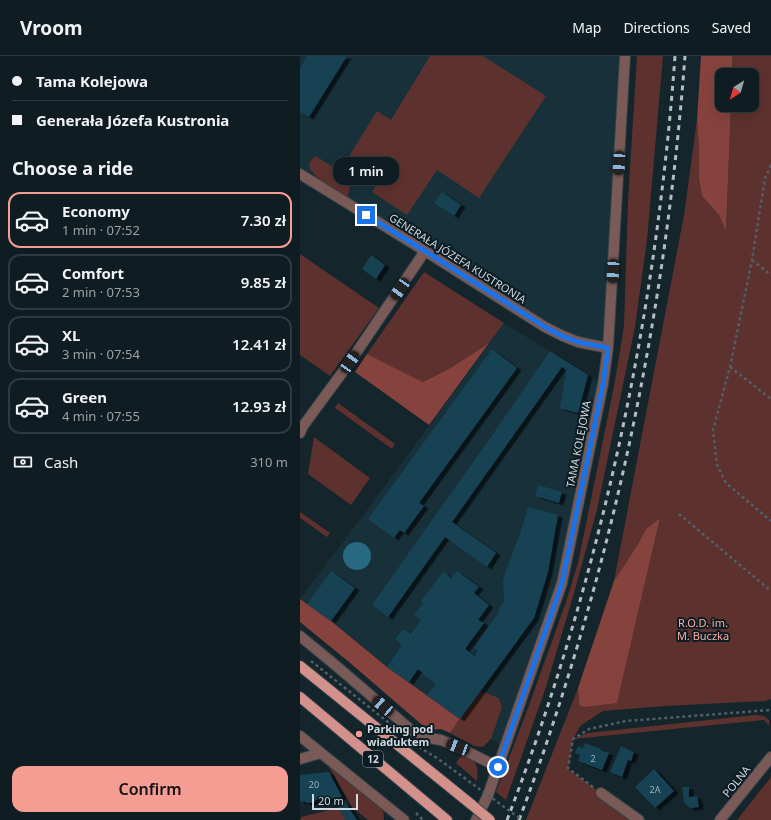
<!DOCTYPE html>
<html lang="en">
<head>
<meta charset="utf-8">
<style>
	body { margin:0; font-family:"Noto Sans",sans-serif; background:#18252a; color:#f1f3f6; height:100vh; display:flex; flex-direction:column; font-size:15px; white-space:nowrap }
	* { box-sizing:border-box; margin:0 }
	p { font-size:13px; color:#9ba1a5 }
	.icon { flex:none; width:22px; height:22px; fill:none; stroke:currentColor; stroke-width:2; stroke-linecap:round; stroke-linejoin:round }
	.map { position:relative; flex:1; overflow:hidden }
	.panel { display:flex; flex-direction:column; background:#0f1c21; width:300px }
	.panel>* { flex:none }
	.guide { display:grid; align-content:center; height:88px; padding:0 12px; background:#0f1c21 }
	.needle { width:26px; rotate:217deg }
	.controls { position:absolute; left:415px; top:12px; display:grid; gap:8px }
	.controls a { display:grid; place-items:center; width:44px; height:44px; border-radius:8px; background:#0f1c21; box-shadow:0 4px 16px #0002,0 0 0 1px #2f3a3f; font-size:20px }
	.scale { position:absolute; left:12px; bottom:10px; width:46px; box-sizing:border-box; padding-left:4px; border:2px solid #cfd9de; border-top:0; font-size:11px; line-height:14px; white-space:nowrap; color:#cfd9de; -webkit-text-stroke:3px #0b1c22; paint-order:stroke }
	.end { position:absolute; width:18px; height:18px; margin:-9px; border:5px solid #1a73e8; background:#fff; box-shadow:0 0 0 2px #fff }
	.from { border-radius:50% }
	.bubble { position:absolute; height:28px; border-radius:12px; background:#0f1c21; box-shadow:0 4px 16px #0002,0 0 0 1px #2f3a3f; font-size:13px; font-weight:600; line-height:28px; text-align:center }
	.car { position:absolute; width:12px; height:24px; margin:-12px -6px; border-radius:5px; box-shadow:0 0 3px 1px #0007; background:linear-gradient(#222 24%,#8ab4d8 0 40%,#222 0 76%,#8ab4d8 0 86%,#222 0) }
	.guide b { display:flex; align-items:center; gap:14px; height:38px; font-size:15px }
	.guide b+b { border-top:1px solid #2f3a3f }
	.guide i { width:10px; height:10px; background:#f1f3f6 }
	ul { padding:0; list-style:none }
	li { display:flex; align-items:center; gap:12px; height:56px; margin:0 8px 6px; padding:0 4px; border:2px solid #2f3a3f; border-radius:12px }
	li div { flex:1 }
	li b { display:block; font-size:15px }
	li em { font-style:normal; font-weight:600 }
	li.selected { border-color:#f59c93 }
	li>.icon { width:36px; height:36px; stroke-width:1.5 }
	h2 { padding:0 12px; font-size:18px; line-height:48px }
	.pay { display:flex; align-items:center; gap:10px; height:44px; padding:0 12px; font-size:15px }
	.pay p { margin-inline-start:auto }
	.primary-button { display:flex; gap:8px; margin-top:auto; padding:8px 12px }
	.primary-button a { flex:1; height:46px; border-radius:12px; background:#f59c93; color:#111; font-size:16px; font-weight:600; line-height:46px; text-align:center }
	header { display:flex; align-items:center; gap:24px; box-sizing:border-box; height:56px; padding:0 20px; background:#0f1c21; border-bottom:1px solid #2f3a3f }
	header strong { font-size:19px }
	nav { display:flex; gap:22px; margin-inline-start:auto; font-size:14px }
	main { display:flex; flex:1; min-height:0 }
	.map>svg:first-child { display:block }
</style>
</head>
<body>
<header>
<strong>Vroom</strong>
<nav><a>Map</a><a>Directions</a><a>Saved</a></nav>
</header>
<main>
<section class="panel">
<div class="guide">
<b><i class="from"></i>Tama Kolejowa</b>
<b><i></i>Generała Józefa Kustronia</b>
</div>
<h2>Choose a ride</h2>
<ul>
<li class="selected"><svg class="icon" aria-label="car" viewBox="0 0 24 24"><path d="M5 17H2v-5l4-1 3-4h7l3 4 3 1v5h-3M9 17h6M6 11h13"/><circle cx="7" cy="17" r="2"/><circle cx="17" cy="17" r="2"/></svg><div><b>Economy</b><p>1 min · 07:52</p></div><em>7.30 zł</em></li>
<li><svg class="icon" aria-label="car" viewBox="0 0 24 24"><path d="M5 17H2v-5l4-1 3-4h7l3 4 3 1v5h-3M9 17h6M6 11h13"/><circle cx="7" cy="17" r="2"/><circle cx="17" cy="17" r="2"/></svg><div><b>Comfort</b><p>2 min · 07:53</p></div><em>9.85 zł</em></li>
<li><svg class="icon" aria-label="car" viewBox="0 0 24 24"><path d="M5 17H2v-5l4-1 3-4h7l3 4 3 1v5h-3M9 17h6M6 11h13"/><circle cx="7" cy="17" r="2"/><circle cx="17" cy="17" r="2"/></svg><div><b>XL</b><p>3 min · 07:54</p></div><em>12.41 zł</em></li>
<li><svg class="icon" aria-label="car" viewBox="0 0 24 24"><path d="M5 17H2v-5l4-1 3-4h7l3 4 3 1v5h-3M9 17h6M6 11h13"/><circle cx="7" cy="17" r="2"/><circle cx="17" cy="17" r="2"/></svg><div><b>Green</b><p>4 min · 07:55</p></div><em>12.93 zł</em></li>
</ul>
<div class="pay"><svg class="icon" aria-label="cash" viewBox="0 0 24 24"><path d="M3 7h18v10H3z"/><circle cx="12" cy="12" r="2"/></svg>Cash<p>310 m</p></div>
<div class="primary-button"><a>Confirm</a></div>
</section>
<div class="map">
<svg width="471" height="764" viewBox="0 0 471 764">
	<defs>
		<filter id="shadow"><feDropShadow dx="4.5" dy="2.5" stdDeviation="0" flood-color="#0009"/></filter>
	</defs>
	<rect width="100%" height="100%" fill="#14252c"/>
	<path fill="#173039" d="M0 0H325L308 292 278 286 0 118Z
		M204 267 303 328 262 527 204 691 160 663 87 611 31 565 0 543 68 453Z"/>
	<path fill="#5d312e" d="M130 0H183L246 40 179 142 137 114 107 159 72 136 84 117 66 106 50 131 48 140 55 147 18 123 10 113 9 107 15 100 40 115 77 55 91 64Z
		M337 0H363L347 184 335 271 297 454 274 537 246 631 206 744 196 736 228 652 266 546 278 507 315 325 324 270 328 145Z
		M432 0H471V643L465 645 365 650 303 655 280 670 274 682 288 677 455 659 464 660 469 664V670L464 664 273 683 268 713 338 764H226L278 632 279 649 284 651 317 646 360 462 346 473 338 488 314 525 384 159 397 64 399 94V122L402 140 419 159 426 174 431 49H452V19H432Z
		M0 198 79 252 30 320 0 299Z
		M124 216 204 267 189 287 152 311 123 326 67 298Z
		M38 347 95 388 92 393 35 352Z
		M14 381 70 422 51 449 8 418Z
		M0 456 30 477 27 481 0 462Z
		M181 635 199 642 202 651 191 683 183 691 174 690 150 677Z
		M21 697 83 753 84 764H68L52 751Z
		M166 699C178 705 178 712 177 725L156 707 160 701Z
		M471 721V764H437Z
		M38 752 46 764H0L1 762V761Z"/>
	<path fill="#86433d" d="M401 0H432V19H422V49H431L426 175 419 159 402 140 399 122V94L397 64Z
		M189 287 129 369 55 316 67 298 123 326 152 311Z
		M360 462 317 647 284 651 279 649 278 632 314 525 338 488 346 473Z
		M0 543 31 565 87 611 160 663 150 677 141 673 128 674 49 606 0 566Z"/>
	<path fill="#276980" d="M43 500a14 14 0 1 1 28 0a14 14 0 1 1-28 0Z"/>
	<path fill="#154353" filter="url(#shadow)" d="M7 0H47L9 61 0 56V12Z
		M142 136 161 149 154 160 134 147Z
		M71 199 85 209 76 223 62 213Z
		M192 293 217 312 119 447 124 450 104 477 100 474 94 482 68 463Z
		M250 295 288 319 278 357 260 352 266 314 262 311 152 466 196 497 187 511 145 481 88 561 72 549 193 378Z
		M238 429 262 436 259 447 235 440Z
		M228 451 258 459 248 516 234 562 160 663 127 639 136 628 122 618 123 617 118 613 109 626 87 611 102 589 95 583 103 573 111 578 121 564 114 559 123 547 121 545 143 516 151 522 157 515 179 531 174 537 189 549 178 564 184 567 165 593 175 600 178 595 174 592 199 556 198 555 204 545 203 527 204 520 222 472Z
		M31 515 55 532 31 565 7 548Z
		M285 687 301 693 300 694 309 697 302 714 278 705 280 699 275 697 278 690 283 692Z
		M321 690 334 696 331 705 328 704 322 721 310 716Z
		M354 713 374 735 355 752 335 731Z
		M29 716 42 741 15 744V746L6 747 5 745 0 746V719Z
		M382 731H389V741L397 740 399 751 390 752 384 746Z
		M45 746 57 764H46L38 752Z"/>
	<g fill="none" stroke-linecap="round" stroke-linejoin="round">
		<defs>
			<path id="minor" d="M0 118 125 195 245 271 263 280 278 286 308 292
				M0 377 3 370 50 306 125 195
				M0 580 34 608 111 674 119 679 129 682 141 684 158 691 198 711
				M0 680 104 764
				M0 703 21 697
				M301 737 339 764
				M176 764 188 739 262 527 303 328 308 292 325 0
				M420 764 471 701"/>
			<path id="major" d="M0 610 172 749
				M0 641 147 764"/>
		</defs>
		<use href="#minor" stroke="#324248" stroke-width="12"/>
		<use href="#major" stroke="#324248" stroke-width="12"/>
		<path stroke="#515f66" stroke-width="2.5" stroke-dasharray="3 3" stroke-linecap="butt" d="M471 109 465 122 452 204 430 311 413 374 417 409 426 427 471 465
			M452 204 471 219
			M430 311 471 343
			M379 458 471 535
			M293 731 268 712 273 683 289 673 326 665 471 654
			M116 757 123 764"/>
		<use href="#minor" stroke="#7a5a57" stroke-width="10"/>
		<use href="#major" stroke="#d2918b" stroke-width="10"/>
		<path stroke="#b3bec4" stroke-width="3" stroke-dasharray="5 5" stroke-linecap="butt" d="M207 764C301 520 356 261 375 0
			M219 764C241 706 260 648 278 588 335 397 370 199 385 0"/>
		<defs>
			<path id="major-bridge" d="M172 749 190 764"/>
		</defs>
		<use href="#major-bridge" stroke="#324248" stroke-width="12" stroke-linecap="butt"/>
		<path stroke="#515f66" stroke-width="2.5" stroke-dasharray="3 3" stroke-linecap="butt" d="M11 605 122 693 137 702 222 764"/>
		<use href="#major-bridge" stroke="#d2918b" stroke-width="10"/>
	</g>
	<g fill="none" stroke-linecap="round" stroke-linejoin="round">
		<path stroke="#1a73e8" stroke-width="5" d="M66 159 125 195 245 271 262 280 278 286 308 292 303 328 262 527 198 711"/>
	</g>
	<circle fill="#f59c93" stroke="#0b1c22" stroke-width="1.5" cx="59" cy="678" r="4"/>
	<g text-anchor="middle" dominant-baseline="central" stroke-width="4" stroke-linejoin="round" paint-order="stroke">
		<g font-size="9" fill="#a0b4bb">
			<text x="293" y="702">2</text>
			<text x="14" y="728">20</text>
			<text x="355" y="733">2A</text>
		</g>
		<rect fill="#0b1c22" stroke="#94a0a6" stroke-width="1" x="63" y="695" width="20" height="16" rx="3"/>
		<g font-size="10" font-weight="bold" fill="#cfd9de">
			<text x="73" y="703">12</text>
		</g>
		<g font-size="11" fill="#cfd9de" stroke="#0b1c22">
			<text transform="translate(158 202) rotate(32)">GENERAŁA JÓZEFA KUSTRONIA</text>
			<text transform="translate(278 388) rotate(-79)">TAMA KOLEJOWA</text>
			<text transform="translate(436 725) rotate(-51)">POLNA</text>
		</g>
		<g font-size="11" fill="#fdaba2" stroke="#0b1c22">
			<text x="403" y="566">R.O.D. im.<tspan x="403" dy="13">M. Buczka</tspan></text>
		</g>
		<g font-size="11" font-weight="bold" fill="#cfd9de" stroke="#0b1c22" text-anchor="start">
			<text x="67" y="672">Parking pod<tspan x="67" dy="13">wiaduktem</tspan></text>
		</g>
	</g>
</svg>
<div class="controls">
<a><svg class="needle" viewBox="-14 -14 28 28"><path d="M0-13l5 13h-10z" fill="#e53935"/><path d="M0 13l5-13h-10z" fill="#9ba1a5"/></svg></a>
</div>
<div class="scale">20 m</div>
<i class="end from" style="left:198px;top:711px"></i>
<i class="end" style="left:66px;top:159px"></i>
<div class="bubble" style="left:33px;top:101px;width:66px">1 min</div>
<i class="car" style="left:319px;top:107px;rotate:183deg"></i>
<i class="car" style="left:313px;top:215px;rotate:183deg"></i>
<i class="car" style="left:100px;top:233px;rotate:215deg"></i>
<i class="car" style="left:50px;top:306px;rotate:34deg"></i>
<i class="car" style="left:83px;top:650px;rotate:311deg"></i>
<i class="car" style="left:158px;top:691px;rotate:291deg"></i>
</div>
</main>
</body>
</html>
